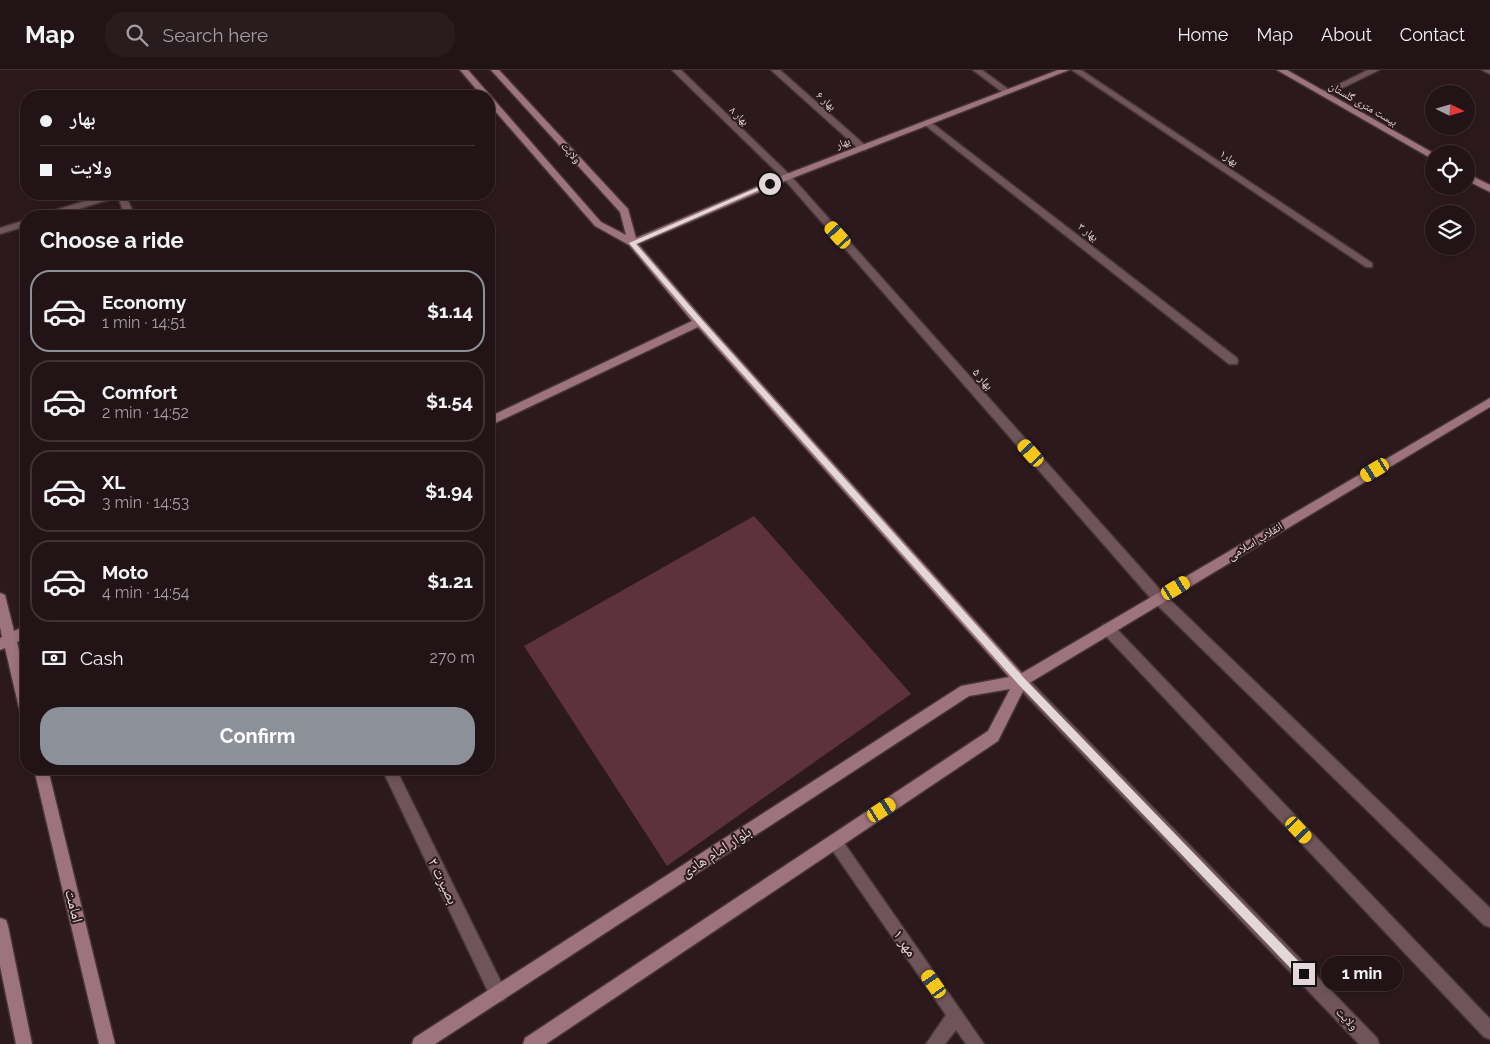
<!DOCTYPE html>
<html lang="en">
<head>
<meta charset="utf-8">
<style>
	body { margin:0; font-family:Raleway,"Noto Naskh Arabic",sans-serif; background:#291c1f; color:#f1f3f6; height:100vh; display:flex; flex-direction:column; font-size:19px; white-space:nowrap }
	* { box-sizing:border-box; margin:0 }
	p { font-size:16px; color:#a29ea1 }
	.icon { flex:none; width:28px; height:28px; fill:none; stroke:currentColor; stroke-width:2; stroke-linecap:round; stroke-linejoin:round }
	.map { position:relative; flex:1; overflow:hidden }
	.drawer { position:absolute; left:20px; top:140px; width:475px; height:565px; display:flex; flex-direction:column; background:#211316; border-radius:20px; box-shadow:0 2px 8px #0003,0 0 0 1px #3e3235 }
	.drawer>* { flex:none }
	.top-card { position:absolute; left:20px; top:20px; width:475px; height:110px; border-radius:20px; box-shadow:0 2px 8px #0003,0 0 0 1px #3e3235; display:grid; align-content:center; height:110px; padding:0 20px; background:#211316 }
	.needle { width:32px; rotate:95deg }
	.fabs { position:absolute; left:1425px; top:15px; display:grid; gap:10px }
	.fabs a { display:grid; place-items:center; width:50px; height:50px; border-radius:50%; background:#211316; box-shadow:0 2px 8px #0003,0 0 0 1px #3e3235; font-size:25px }
	.end { position:absolute; width:22px; height:22px; margin:-11px; border:6px solid #e4d7d9; background:#111; box-shadow:0 0 0 2px #111 }
	.from { border-radius:50% }
	.bubble { position:absolute; height:35px; border-radius:18px; background:#211316; box-shadow:0 2px 8px #0003,0 0 0 1px #3e3235; font-size:16px; font-weight:700; line-height:35px; text-align:center }
	.car { position:absolute; width:15px; height:30px; margin:-15px -8px; border-radius:6px; box-shadow:0 0 4px 1px #0007; background:linear-gradient(#f5c518 24%,#345 0 40%,#f5c518 0 76%,#345 0 86%,#f5c518 0) }
	.top-card b { display:flex; align-items:center; gap:18px; height:48px; font-size:19px }
	.top-card b+b { border-top:1px solid #3e3235 }
	.top-card i { width:12px; height:12px; background:#f1f3f6 }
	ul { padding:0; list-style:none }
	li { display:flex; align-items:center; gap:15px; height:82px; margin:0 10px 8px; padding:0 10px; border:2px solid #3e3235; border-radius:20px }
	li div { flex:1 }
	li b { display:block; font-size:19px }
	li em { font-style:normal; font-weight:700 }
	li.active { border-color:#8c9099 }
	li>.icon { width:45px; height:45px; stroke-width:1.5 }
	h2 { padding:0 20px; font-size:22px; line-height:60px }
	.pay { display:flex; align-items:center; gap:12px; height:55px; padding:0 20px; font-size:19px }
	.pay p { margin-inline-start:auto }
	.cta { display:flex; gap:10px; margin-top:auto; padding:10px 20px }
	.cta a { flex:1; height:58px; border-radius:20px; background:#8c9099; color:#fff; font-size:20px; font-weight:700; line-height:58px; text-align:center }
	header { display:flex; align-items:center; gap:30px; box-sizing:border-box; height:70px; padding:0 25px; background:#211316; border-bottom:1px solid #3e3235 }
	header strong { font-size:24px }
	nav { display:flex; gap:28px; margin-inline-start:auto; font-size:18px }
	.search { width:350px; height:45px; background:#291c1f; display:flex; align-items:center; gap:12px; box-sizing:border-box; padding:0 18px; border-radius:20px; color:#a29ea1; font-size:19px }
	.map>svg:first-child { display:block }
</style>
</head>
<body>
<header>
<strong>Map</strong>
<div class="search"><svg class="icon" aria-label="search" viewBox="0 0 24 24"><circle cx="10" cy="10" r="6"/><path d="M15 15l6 6"/></svg>Search here</div>
<nav><a>Home</a><a>Map</a><a>About</a><a>Contact</a></nav>
</header>
<div class="map">
<svg width="1490" height="974" viewBox="0 0 1490 974">
	<rect width="100%" height="100%" fill="#2c191e"/>
	<path fill="#5d323e" d="M754 446 911 624 667 796 524 576Z"/>
	<g fill="none" stroke-linecap="round" stroke-linejoin="round">
		<defs>
			<path id="street" d="M672 0H681L790 105 1164 524 1490 838V857L1484 855 1154 532 784 109Z
				M771 0H780L866 76V80H860Z
				M973 0H982L1012 22 1005 24Z
				M1072 0H1081L1372 193V197H1366Z
				M1368 0H1379L1326 26 1319 24Z
				M1482 0H1490V4Z
				M928 50 1237 288 1238 291 1237 294H1229L925 55V51Z
				M108 124H125L135 146H125L118 127 55 146H41L43 144Z
				M26 150V156L0 164V158Z
				M1108 553 1113 555 1490 949V969L1484 967 1103 563 1101 559 1103 555Z
				M1021 605 1026 607 1377 968 1379 974H1359L1016 615 1014 611 1016 607Z
				M382 699H396L504 918 506 924 504 930 498 932 492 930Z
				M835 764 840 767 984 974H966L956 960 945 974H926L946 945 830 777 827 772 830 767Z"/>
			<path id="secondary" d="M460 0H468L601 152 626 165 620 142 491 0H499L628 139 636 168 784 105 1058 0H1069L790 109 638 174 703 249 1022 603 1490 328V337L1026 615 998 671 546 974H523L525 968 988 661 1010 619 969 626 435 974H412L414 968 961 616 1009 607 698 257 489 356V347L692 251 629 175 595 156 489 34V26H482Z
				M1277 0H1287L1435 84 1434 90Z
				M1466 103 1490 115V122L1466 110Z
				M0 523 5 525 14 561 26 556V568L17 572 26 610V644L21 643 19 638 5 578 0 580V568L2 567 0 557Z
				M34 699H48L115 974H99Z
				M0 848 6 850 8 856 32 974H16L0 896Z"/>
		</defs>
		<use href="#street" stroke="#463438" stroke-width="3"/>
		<use href="#secondary" stroke="#463438" stroke-width="3"/>
		<use href="#street" fill="#6f555b" fill-rule="evenodd"/>
		<use href="#secondary" fill="#9d747d" fill-rule="evenodd"/>
	</g>
	<path fill="#e4d7d9" d="M768 113 773 114 636 174 702 250 1024 608 1307 900 1309 904 1307 908 1304 909 1300 908 1018 614 697 253 629 173Z"/>
	<g text-anchor="middle" dominant-baseline="central" stroke-width="4" stroke-linejoin="round" paint-order="stroke">
		<g font-size="11" fill="#e4d7d9" stroke="#2c191e">
			<text transform="translate(826 31) rotate(41)">بهار ۶</text>
			<text transform="translate(1363 34) rotate(30)">بیست متری گلستان</text>
			<text transform="translate(739 46) rotate(44)">بهار ۸</text>
			<text transform="translate(843 73) rotate(-21)">بهار</text>
			<text transform="translate(571 83) rotate(48)">ولایت</text>
			<text transform="translate(1229 88) rotate(34)">بهار۱</text>
			<text transform="translate(1088 162) rotate(38)">بهار ۳</text>
		</g>
		<g font-size="12" fill="#e4d7d9" stroke="#2c191e">
			<text transform="translate(983 309) rotate(48)">بهار ۵</text>
			<text transform="translate(1255 471) rotate(-31)">انقلاب اسلامی</text>
			<text transform="translate(1347 949) rotate(46)">ولایت</text>
		</g>
		<g font-size="15" fill="#e4d7d9" stroke="#2c191e">
			<text transform="translate(716 782) rotate(-33)">بلوار امام هادی</text>
			<text transform="translate(443 811) rotate(64)">بصیرت ۲</text>
			<text transform="translate(74 836) rotate(76)">امامت</text>
			<text transform="translate(905 873) rotate(55)">مهر ۱</text>
		</g>
	</g>
</svg>
<div class="fabs">
<a><svg class="needle" viewBox="-14 -14 28 28"><path d="M0-13l5 13h-10z" fill="#e53935"/><path d="M0 13l5-13h-10z" fill="#a29ea1"/></svg></a>
<a><svg class="icon" aria-label="locate" viewBox="0 0 24 24"><circle cx="12" cy="12" r="6"/><path d="M12 2v4M12 18v4M2 12h4M18 12h4"/></svg></a>
<a><svg class="icon" aria-label="layers" viewBox="0 0 24 24"><path d="M12 4l9 5-9 5-9-5zM3 14l9 5 9-5"/></svg></a>
</div>
<i class="end from" style="left:770px;top:114px"></i>
<i class="end" style="left:1304px;top:904px"></i>
<div class="bubble" style="left:1321px;top:886px;width:82px">1 min</div>
<i class="car" style="left:838px;top:165px;rotate:318deg"></i>
<i class="car" style="left:1031px;top:383px;rotate:318deg"></i>
<i class="car" style="left:1375px;top:400px;rotate:239deg"></i>
<i class="car" style="left:1176px;top:518px;rotate:59deg"></i>
<i class="car" style="left:882px;top:740px;rotate:57deg"></i>
<i class="car" style="left:1299px;top:760px;rotate:137deg"></i>
<i class="car" style="left:934px;top:914px;rotate:325deg"></i>
<div class="top-card">
<b><i class="from"></i>بهار</b>
<b><i></i>ولایت</b>
</div>
<section class="drawer">
<h2>Choose a ride</h2>
<ul>
<li class="active"><svg class="icon" aria-label="car" viewBox="0 0 24 24"><path d="M5 17H2v-5l4-1 3-4h7l3 4 3 1v5h-3M9 17h6M6 11h13"/><circle cx="7" cy="17" r="2"/><circle cx="17" cy="17" r="2"/></svg><div><b>Economy</b><p>1 min · 14:51</p></div><em>$1.14</em></li>
<li><svg class="icon" aria-label="car" viewBox="0 0 24 24"><path d="M5 17H2v-5l4-1 3-4h7l3 4 3 1v5h-3M9 17h6M6 11h13"/><circle cx="7" cy="17" r="2"/><circle cx="17" cy="17" r="2"/></svg><div><b>Comfort</b><p>2 min · 14:52</p></div><em>$1.54</em></li>
<li><svg class="icon" aria-label="car" viewBox="0 0 24 24"><path d="M5 17H2v-5l4-1 3-4h7l3 4 3 1v5h-3M9 17h6M6 11h13"/><circle cx="7" cy="17" r="2"/><circle cx="17" cy="17" r="2"/></svg><div><b>XL</b><p>3 min · 14:53</p></div><em>$1.94</em></li>
<li><svg class="icon" aria-label="car" viewBox="0 0 24 24"><path d="M5 17H2v-5l4-1 3-4h7l3 4 3 1v5h-3M9 17h6M6 11h13"/><circle cx="7" cy="17" r="2"/><circle cx="17" cy="17" r="2"/></svg><div><b>Moto</b><p>4 min · 14:54</p></div><em>$1.21</em></li>
</ul>
<div class="pay"><svg class="icon" aria-label="cash" viewBox="0 0 24 24"><path d="M3 7h18v10H3z"/><circle cx="12" cy="12" r="2"/></svg>Cash<p>270 m</p></div>
<div class="cta"><a>Confirm</a></div>
</section>
</div>
</body>
</html>
